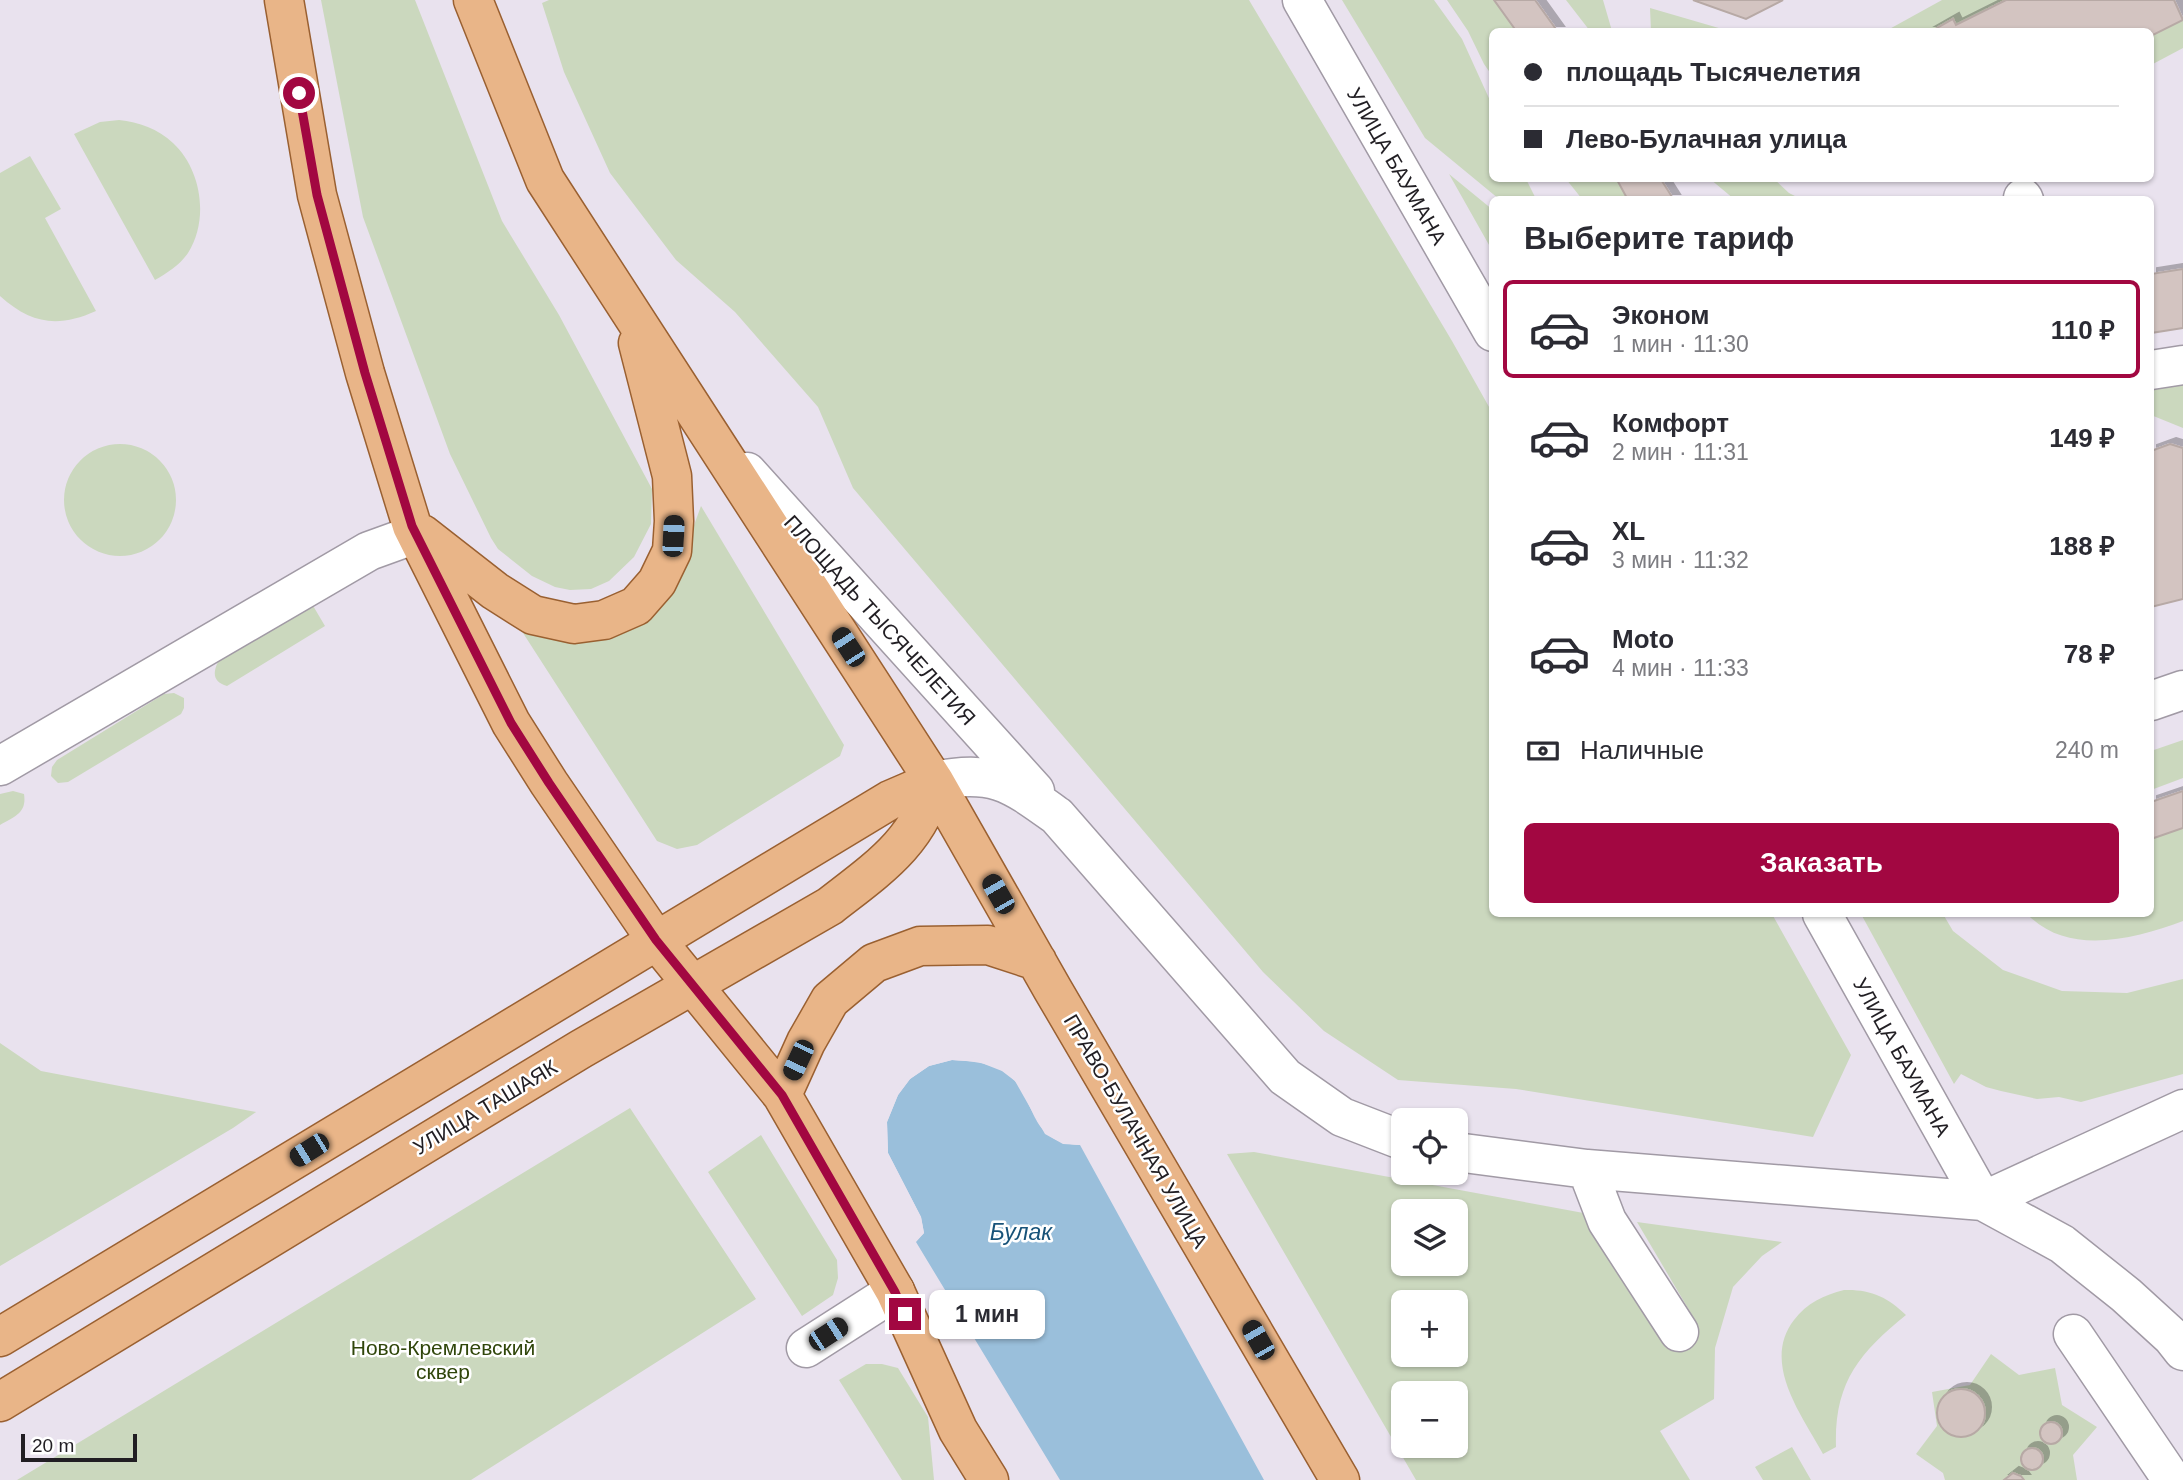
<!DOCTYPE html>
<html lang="ru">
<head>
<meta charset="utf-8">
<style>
	body { margin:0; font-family:Helvetica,sans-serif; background:#f2f2f3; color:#2b2b33; height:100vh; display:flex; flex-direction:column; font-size:26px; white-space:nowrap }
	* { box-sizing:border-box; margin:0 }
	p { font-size:23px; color:#7c7c81 }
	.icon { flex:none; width:38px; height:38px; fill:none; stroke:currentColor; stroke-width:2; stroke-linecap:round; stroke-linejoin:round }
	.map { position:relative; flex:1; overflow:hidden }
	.drawer { position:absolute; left:1489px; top:196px; width:665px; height:721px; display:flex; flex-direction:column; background:#fff; border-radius:10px; box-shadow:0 2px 5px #0004 }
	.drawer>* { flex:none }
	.hud { position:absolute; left:1489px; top:28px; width:665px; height:154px; border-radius:10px; box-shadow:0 2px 5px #0004; display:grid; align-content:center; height:154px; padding:0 35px; background:#fff }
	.buttons { position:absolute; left:1391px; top:1108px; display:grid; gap:14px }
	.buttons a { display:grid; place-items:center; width:77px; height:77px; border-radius:10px; background:#fff; box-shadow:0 2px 5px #0004; font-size:35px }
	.scale { position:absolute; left:21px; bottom:18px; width:116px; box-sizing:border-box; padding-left:7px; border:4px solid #211e23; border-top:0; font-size:19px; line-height:24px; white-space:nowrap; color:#211e23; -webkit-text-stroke:5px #fff; paint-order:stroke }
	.end { position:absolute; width:32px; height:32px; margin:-16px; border:9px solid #a20741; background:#fff; box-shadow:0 0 0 4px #fff }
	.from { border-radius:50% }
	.bubble { position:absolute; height:49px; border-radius:10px; background:#fff; box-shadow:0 2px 5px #0004; font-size:23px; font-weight:600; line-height:49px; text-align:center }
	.car { position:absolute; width:21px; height:42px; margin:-21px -10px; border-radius:9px; box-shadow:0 0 5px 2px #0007; background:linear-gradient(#222 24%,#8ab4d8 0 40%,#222 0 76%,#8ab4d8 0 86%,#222 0) }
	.hud b { display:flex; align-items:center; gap:24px; height:66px; font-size:26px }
	.hud b+b { border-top:2px solid #e1e1e2 }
	.hud i { width:18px; height:18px; background:#2b2b33 }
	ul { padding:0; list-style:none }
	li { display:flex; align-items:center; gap:21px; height:98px; margin:0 14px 10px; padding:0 21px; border:4px solid transparent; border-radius:10px }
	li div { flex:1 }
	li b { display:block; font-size:26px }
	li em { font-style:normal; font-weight:600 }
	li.selected { border-color:#a20741 }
	li>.icon { width:63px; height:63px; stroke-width:1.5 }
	h2 { padding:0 35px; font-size:32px; line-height:84px }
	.pay { display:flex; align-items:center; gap:18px; height:77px; padding:0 35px; font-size:26px }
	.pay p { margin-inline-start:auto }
	.action { display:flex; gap:14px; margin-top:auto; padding:14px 35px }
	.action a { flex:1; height:80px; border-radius:10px; background:#a20741; color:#fff; font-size:28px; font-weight:600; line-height:80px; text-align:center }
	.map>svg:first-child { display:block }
</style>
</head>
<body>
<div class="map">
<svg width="2183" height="1480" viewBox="0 0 2183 1480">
	<defs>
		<filter id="shadow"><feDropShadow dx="6" dy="-6" stdDeviation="0" flood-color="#0004"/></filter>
	</defs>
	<rect width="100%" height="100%" fill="#e9e2ee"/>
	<path fill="#cbd8be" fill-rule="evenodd" d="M321 0H415L502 221 559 315 652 489 651 524 634 557 609 581 591 589 570 590 555 587 532 576 498 549 491 538 450 454 363 217Z
		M549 0H1249L1452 341 1493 414V914H1772L1851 1055 1813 1137 1516 1089 1398 1080 1324 1031 1263 972 853 488 818 407 735 312 676 260 610 173 564 72 542 3Z
		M1342 0H1434L1462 39 1493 107V178L1526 179 1536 199H1499L1425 138Z
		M1447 0H1494L1517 31 1493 32V77L1484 64 1468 31Z
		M1566 0H1603L1612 31H1590Z
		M1942 0H2006L1956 25 1953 19 1930 31 1884 32Z
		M1650 8 1729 31H1651Z
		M2183 20V48L2151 65V36Z
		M119 120C139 122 158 129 173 143 202 170 209 220 188 253 180 265 167 273 155 280L74 134 100 122Z
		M30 156 61 209 45 218 96 311C58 328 31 324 0 296V173Z
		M1449 174 1493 210V252Z
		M1566 179H1616L1628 199H1582Z
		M1710 179H1774L1789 193 1801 199H1734Z
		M2183 380V428L2151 415V384Z
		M64 500a56 56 0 1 1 112 0a56 56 0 1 1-112 0Z
		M701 506 844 745 840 756 697 845 677 849 657 841 514 619 575 631 674 580Z
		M312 604 325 626 227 686C214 682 212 674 218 662Z
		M174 693 184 698V708L181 714 68 782 58 783 51 776 52 767 57 760 164 694Z
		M2183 740V778L2151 790V751Z
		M13 791 24 794C27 813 15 816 0 825V794Z
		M2183 828V921C2134 939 2068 957 2027 914H2151V839Z
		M1861 914H1943L1953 931 2003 970 2062 991 2127 993 2183 979V1074L2081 1102 2059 1097 2037 1099 2001 1091 1986 1087 1961 1074 1954 1084Z
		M0 1043 41 1071 256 1112 233 1128 0 1266Z
		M630 1108 756 1299 471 1480H17Z
		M761 1135 837 1260 838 1278 833 1295 802 1316 708 1172Z
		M1254 1152 1589 1214 1663 1341 1696 1322 1637 1222 1782 1242 1762 1256 1733 1287 1715 1348 1714 1399 1660 1431 1690 1480H1416L1227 1154ZM1404 1211H1456V1264H1404ZM1404 1302H1456V1354H1404ZM1404 1393H1456V1446H1404Z
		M1844 1290C1870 1289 1888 1297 1906 1315 1859 1353 1834 1383 1836 1447L1823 1454C1802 1415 1761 1363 1794 1320 1807 1303 1824 1295 1844 1290Z
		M1991 1354 2019 1375 2055 1368 2062 1405 2097 1427 2073 1455 2077 1480H1945L1943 1473 1916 1454 1937 1426 1932 1392 1970 1385Z
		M866 1364H882L898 1368 928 1417 934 1480H902L839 1380Z
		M1792 1447 1811 1480H1763L1755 1467Z"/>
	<path fill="#9abfdb" d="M952 1060C970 1061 985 1062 1001 1070 1040 1091 1022 1142 1080 1145L1264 1480H1060L916 1242 924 1233 921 1217 888 1153 887 1122 898 1095 910 1079 929 1066Z"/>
	<path fill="#e9e2ee" d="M952 1057 980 1058 1004 1068 1018 1079 1048 1132 1064 1140 1083 1142 1080 1145 1063 1144 1045 1134 1015 1081 1002 1071 979 1062 952 1060 929 1066 910 1079 898 1095 887 1122 888 1153 921 1217 924 1233 913 1244V1241L921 1232 918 1218 885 1154 884 1121 895 1094 908 1076 928 1062Z"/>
	<path fill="#d3c4c1" stroke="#b7a9a5" stroke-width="2" filter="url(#shadow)" d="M1494 0H1535L1558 32H1517Z
		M1693 0H1783L1746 19Z
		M2006 0H2174L2183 20 2151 36V32H1930L1953 19 1956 25Z
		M1616 178H1660L1674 200H1628Z
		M2183 269V328L2151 333V274Z
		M2170 444 2183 448V599L2151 607V451Z
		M2183 791V828L2151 839V802Z
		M1937 1413a24 24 0 1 1 48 0a24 24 0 1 1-48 0Z
		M2040 1433a11 11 0 1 1 22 0a11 11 0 1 1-22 0Z
		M2021 1459a11 11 0 1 1 22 0a11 11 0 1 1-22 0Z
		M2013 1473 2021 1476 2024 1480H2004Z"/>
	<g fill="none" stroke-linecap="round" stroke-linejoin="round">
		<defs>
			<path id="minor" d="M1302 0 1493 332
				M2023 198 2024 200
				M2151 370 2183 365
				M747 472 1035 791
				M2151 701 2183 690
				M0 766 369 551 416 534
				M934 781C993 769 1011 783 1057 816L1285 1077 1342 1117 1404 1141
				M1822 914 1983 1201
				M1456 1152 1587 1169 1983 1201 2183 1109
				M1587 1169 1607 1221 1679 1332
				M1983 1201 2062 1244 2126 1295 2172 1337 2183 1351
				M2073 1334 2172 1480
				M806 1348 895 1291"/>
			<path id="major" d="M284 0 317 195 365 373 412 526 511 723 549 783 656 940 782 1095 895 1291 958 1430 989 1480
				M473 0 545 180 934 781 1053 990 1340 1480
				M422 534 495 591 533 615 574 624 604 620 636 606 657 582 672 551 674 521 672 476 638 343
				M782 1095 806 1042 830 1000 874 963 920 946 988 945 1037 961
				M0 1337 890 800 934 781
				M0 1402 581 1049 830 906C876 870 921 841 934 781"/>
		</defs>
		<use href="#minor" stroke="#a19aa5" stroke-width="41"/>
		<use href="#major" stroke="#9a6031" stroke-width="41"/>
		<use href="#minor" stroke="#fff" stroke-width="38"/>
		<use href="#major" stroke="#e9b588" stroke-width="38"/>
	</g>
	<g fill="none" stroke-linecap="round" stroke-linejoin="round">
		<path stroke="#a20741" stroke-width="9" d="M299 93 317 195 365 373 412 526 511 723 549 783 656 940 782 1095 895 1292 905 1314"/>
	</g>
	<g text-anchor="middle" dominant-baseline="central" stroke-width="5" stroke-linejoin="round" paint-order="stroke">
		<g font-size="21" fill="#211e23" stroke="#fff">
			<text transform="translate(1397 166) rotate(60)">УЛИЦА БАУМАНА</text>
			<text transform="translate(880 620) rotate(48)">ПЛОЩАДЬ ТЫСЯЧЕЛЕТИЯ</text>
			<text transform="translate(1902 1057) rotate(61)">УЛИЦА БАУМАНА</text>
			<text transform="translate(485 1107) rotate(-31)">УЛИЦА ТАШАЯК</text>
			<text transform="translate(1136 1131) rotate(60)">ПРАВО-БУЛАЧНАЯ УЛИЦА</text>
		</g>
		<g font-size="21" fill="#30460b" stroke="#fff">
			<text x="443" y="1347">Ново-Кремлевский<tspan x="443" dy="24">сквер</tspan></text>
		</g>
		<g font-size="23" font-style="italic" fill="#185379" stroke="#fff">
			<text x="1021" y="1232">Булак</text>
		</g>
	</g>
</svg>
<div class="buttons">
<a><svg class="icon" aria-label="locate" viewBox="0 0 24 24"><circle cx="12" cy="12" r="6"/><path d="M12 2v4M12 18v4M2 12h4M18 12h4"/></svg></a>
<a><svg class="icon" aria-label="layers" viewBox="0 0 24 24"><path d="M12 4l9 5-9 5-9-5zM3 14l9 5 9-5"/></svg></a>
<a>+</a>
<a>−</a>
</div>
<div class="scale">20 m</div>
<i class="end from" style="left:299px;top:93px"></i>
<i class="end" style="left:905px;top:1314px"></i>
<div class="bubble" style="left:929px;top:1290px;width:116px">1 мин</div>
<i class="car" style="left:673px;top:536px;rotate:3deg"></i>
<i class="car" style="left:848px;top:647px;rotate:327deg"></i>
<i class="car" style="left:998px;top:894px;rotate:330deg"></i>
<i class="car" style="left:798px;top:1060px;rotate:205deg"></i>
<i class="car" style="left:309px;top:1150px;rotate:238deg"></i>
<i class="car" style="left:828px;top:1334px;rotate:57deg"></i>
<i class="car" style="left:1258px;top:1340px;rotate:330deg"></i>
<div class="hud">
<b><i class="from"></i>площадь Тысячелетия</b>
<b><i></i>Лево-Булачная улица</b>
</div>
<section class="drawer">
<h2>Выберите тариф</h2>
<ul>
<li class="selected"><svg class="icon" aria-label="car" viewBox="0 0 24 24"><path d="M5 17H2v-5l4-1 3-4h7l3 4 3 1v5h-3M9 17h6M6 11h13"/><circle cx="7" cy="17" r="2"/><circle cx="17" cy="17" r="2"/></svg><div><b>Эконом</b><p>1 мин · 11:30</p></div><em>110 ₽</em></li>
<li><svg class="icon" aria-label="car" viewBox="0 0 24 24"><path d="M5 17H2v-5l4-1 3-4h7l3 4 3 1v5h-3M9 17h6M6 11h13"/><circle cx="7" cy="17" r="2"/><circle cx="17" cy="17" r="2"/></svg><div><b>Комфорт</b><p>2 мин · 11:31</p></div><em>149 ₽</em></li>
<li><svg class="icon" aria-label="car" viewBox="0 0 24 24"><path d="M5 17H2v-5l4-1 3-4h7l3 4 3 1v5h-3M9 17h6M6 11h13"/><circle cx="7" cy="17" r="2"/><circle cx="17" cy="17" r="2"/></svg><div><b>XL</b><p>3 мин · 11:32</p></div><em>188 ₽</em></li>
<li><svg class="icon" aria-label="car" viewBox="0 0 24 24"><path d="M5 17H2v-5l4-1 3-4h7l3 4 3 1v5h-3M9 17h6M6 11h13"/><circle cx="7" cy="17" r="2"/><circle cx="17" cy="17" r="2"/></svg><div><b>Moto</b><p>4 мин · 11:33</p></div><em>78 ₽</em></li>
</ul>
<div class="pay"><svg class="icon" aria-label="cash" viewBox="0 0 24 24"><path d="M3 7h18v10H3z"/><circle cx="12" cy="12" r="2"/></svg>Наличные<p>240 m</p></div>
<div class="action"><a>Заказать</a></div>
</section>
</div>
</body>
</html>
